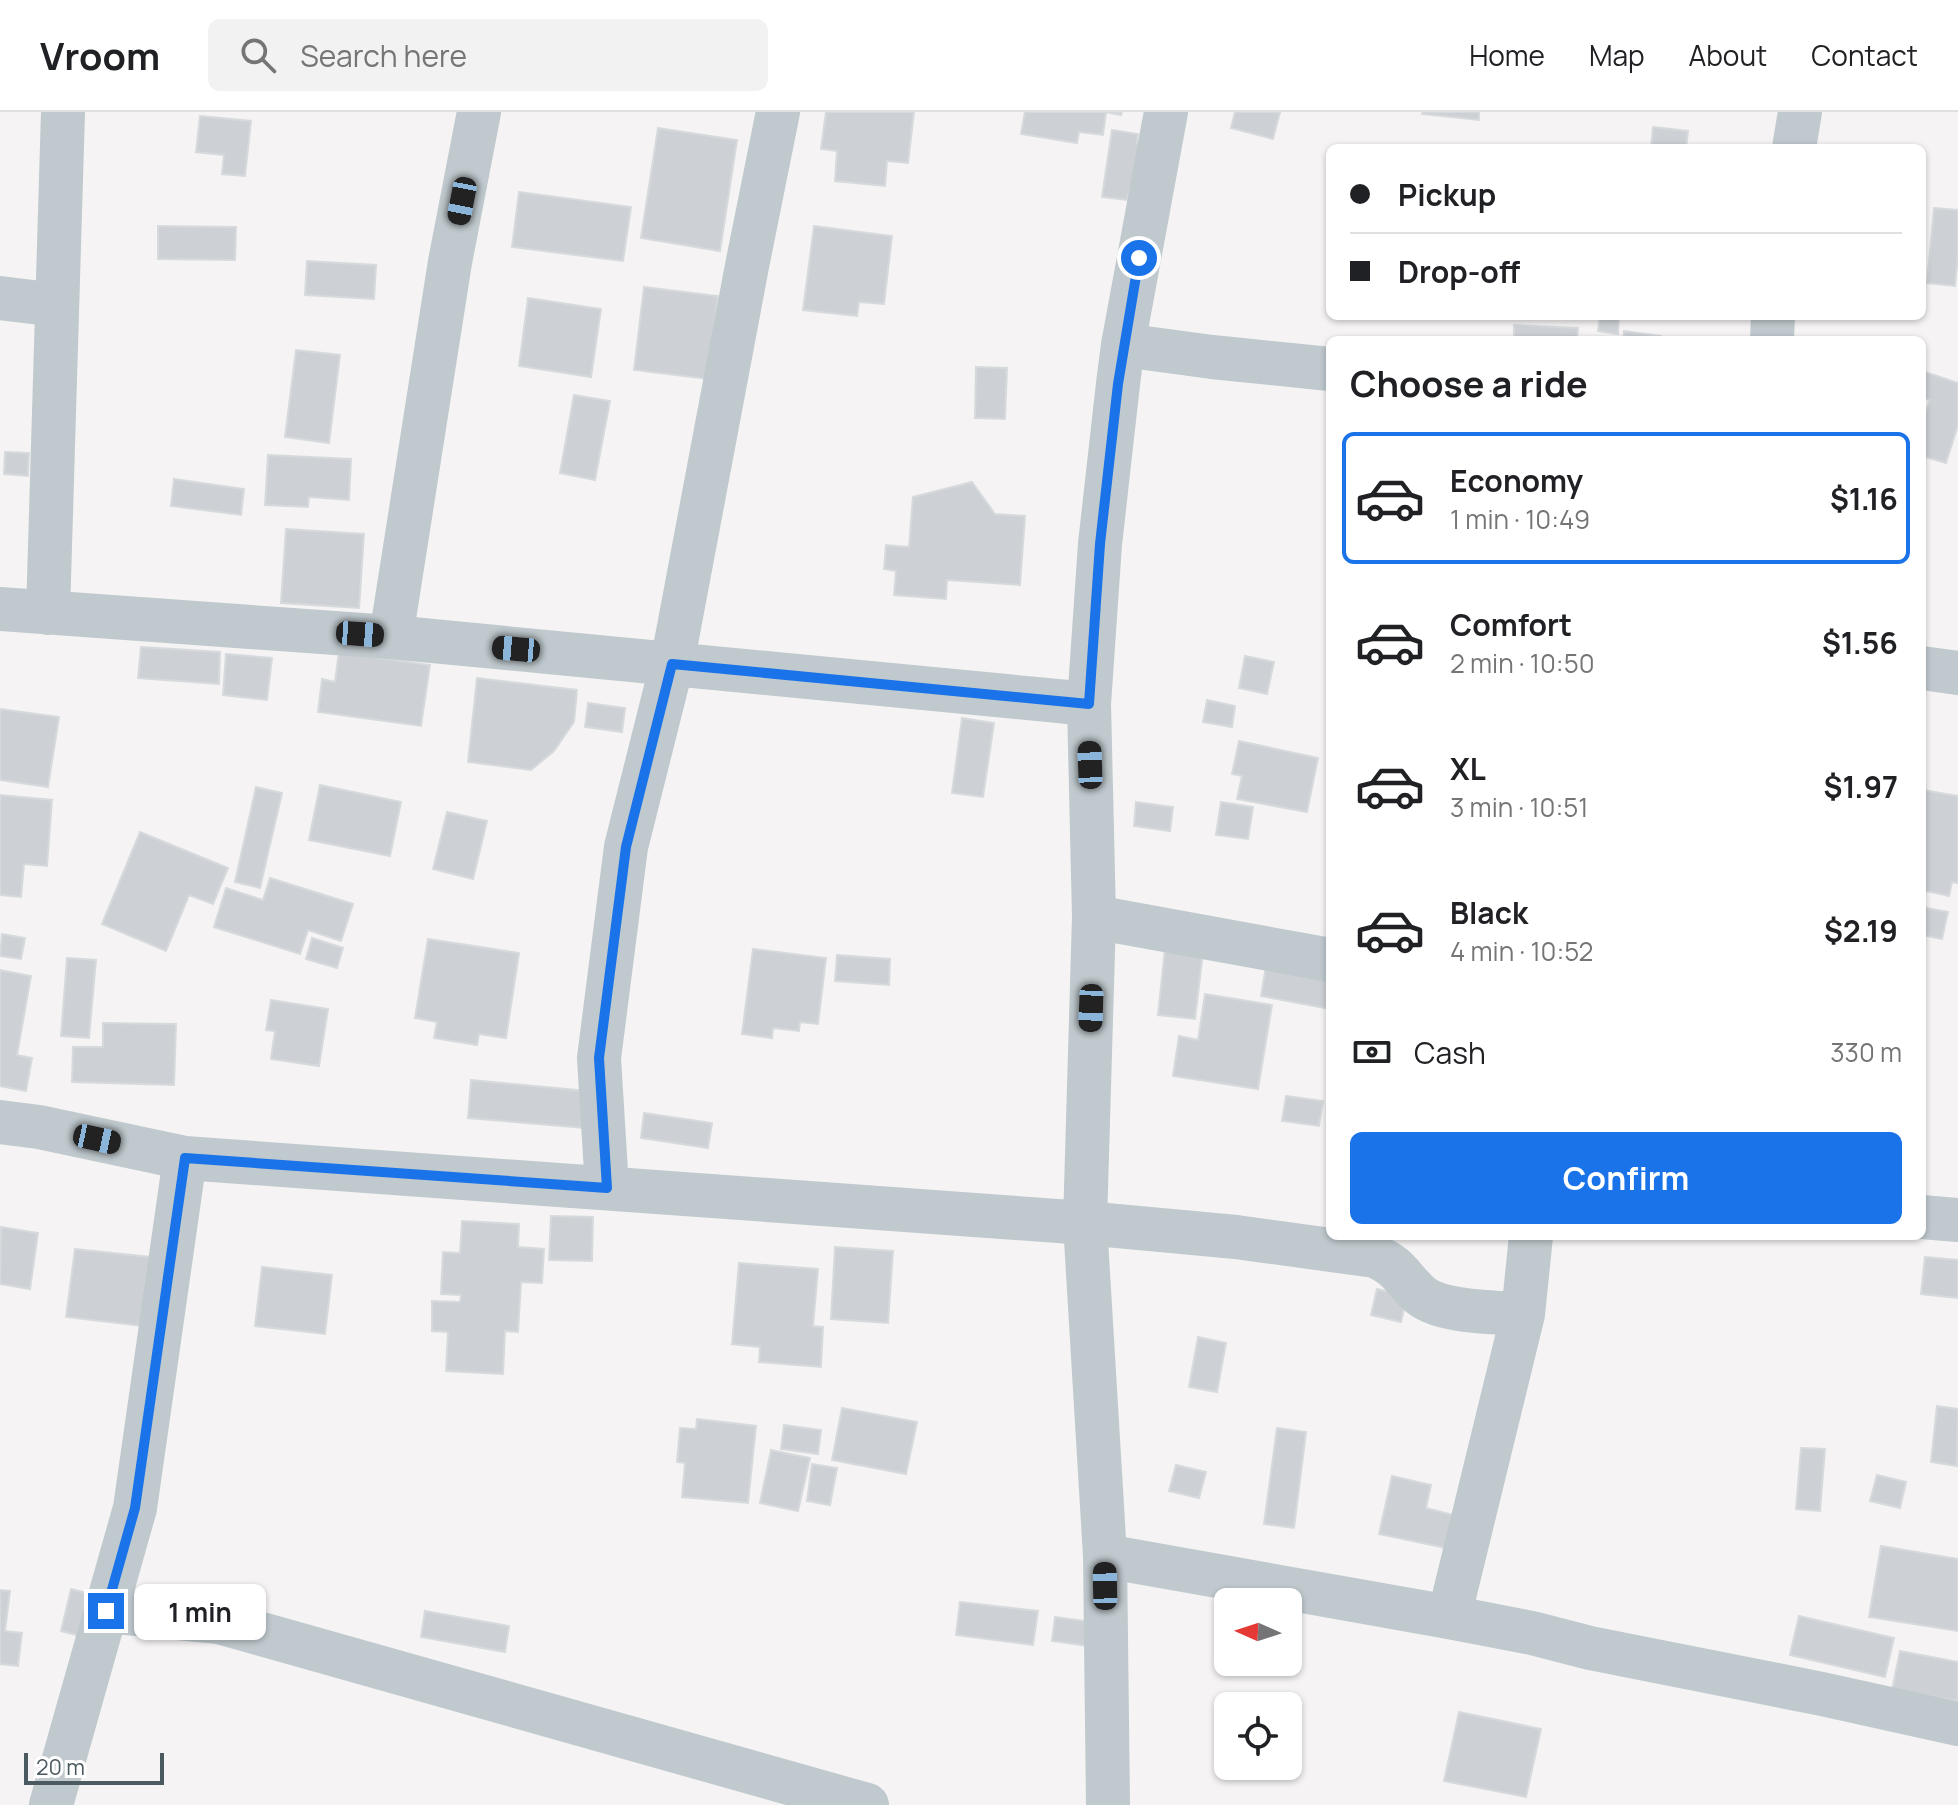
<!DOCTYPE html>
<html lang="en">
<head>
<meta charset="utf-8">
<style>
	body { margin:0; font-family:Manrope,sans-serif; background:#f2f2f2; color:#202124; height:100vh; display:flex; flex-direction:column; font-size:30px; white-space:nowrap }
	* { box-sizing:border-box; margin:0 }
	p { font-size:26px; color:#757577 }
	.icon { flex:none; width:44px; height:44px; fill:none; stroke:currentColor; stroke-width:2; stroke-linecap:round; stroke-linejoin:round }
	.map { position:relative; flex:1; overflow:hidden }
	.sheet { position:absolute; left:1326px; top:224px; width:600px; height:904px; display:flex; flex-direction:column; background:#fff; border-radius:12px; box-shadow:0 2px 6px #0004 }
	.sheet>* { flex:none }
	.guide { position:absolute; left:1326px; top:32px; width:600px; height:176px; border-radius:12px; box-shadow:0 2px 6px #0004; display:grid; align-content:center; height:176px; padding:0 24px; background:#fff }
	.needle { width:52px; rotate:273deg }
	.fabs { position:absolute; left:1214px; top:1476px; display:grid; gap:16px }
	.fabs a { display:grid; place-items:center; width:88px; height:88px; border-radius:12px; background:#fff; box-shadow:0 2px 6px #0004; font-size:40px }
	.scale { position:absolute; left:24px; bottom:20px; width:140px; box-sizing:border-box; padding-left:8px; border:4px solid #4b5960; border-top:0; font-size:22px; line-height:28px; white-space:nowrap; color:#4b5960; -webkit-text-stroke:6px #fff; paint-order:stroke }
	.end { position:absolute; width:36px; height:36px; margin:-18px; border:10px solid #1a73e8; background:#fff; box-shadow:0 0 0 4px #fff }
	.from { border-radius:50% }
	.bubble { position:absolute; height:56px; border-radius:12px; background:#fff; box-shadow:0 2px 6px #0004; font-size:26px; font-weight:700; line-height:56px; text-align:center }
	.car { position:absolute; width:24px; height:48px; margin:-24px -12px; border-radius:10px; box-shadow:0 0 6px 2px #0007; background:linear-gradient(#222 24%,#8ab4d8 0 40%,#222 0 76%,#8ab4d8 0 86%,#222 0) }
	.guide b { display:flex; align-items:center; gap:28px; height:76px; font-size:30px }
	.guide b+b { border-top:2px solid #e0e0e0 }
	.guide i { width:20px; height:20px; background:#202124 }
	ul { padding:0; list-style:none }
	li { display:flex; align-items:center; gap:24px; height:132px; margin:0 16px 12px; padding:0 8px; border:4px solid transparent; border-radius:12px }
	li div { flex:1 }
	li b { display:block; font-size:30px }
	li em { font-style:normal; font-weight:700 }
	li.selected { border-color:#1a73e8 }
	li>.icon { width:72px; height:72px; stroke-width:1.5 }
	h2 { padding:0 24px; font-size:36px; line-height:96px }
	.pay { display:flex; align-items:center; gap:20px; height:88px; padding:0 24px; font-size:30px }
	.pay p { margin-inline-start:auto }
	.button { display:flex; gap:16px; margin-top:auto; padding:16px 24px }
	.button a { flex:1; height:92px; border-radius:12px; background:#1a73e8; color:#fff; font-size:32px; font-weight:700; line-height:92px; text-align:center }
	header { display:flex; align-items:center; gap:48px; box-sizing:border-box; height:112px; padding:0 40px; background:#fff; border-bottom:2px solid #e0e0e0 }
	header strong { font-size:38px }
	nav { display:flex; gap:44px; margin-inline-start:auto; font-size:28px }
	.search { width:560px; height:72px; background:#f2f2f2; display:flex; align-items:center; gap:20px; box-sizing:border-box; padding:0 28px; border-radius:12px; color:#757577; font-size:30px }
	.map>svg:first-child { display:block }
</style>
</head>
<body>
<header>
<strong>Vroom</strong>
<div class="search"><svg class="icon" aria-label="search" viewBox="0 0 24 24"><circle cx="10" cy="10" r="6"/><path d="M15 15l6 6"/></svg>Search here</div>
<nav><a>Home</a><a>Map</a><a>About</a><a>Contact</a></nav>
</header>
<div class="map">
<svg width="1958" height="1693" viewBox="0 0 1958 1693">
	<rect width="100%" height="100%" fill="#f5f3f3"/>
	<path fill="#cdd1d5" stroke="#d7dadd" stroke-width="2" d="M826 0H914L908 51 887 49 885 74 835 69 837 39 821 37Z
		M1025 0H1122L1121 3 1106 0 1103 23 1079 20 1077 31 1021 22Z
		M1235 0H1280L1273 27 1231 16Z
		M1423 0H1479V8L1422 2Z
		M200 4 251 9 245 64 222 62 224 43 196 40Z
		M1653 15 1688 19 1686 36H1651Z
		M658 16 737 28 720 139 641 126Z
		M1112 18 1138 22 1137 31 1151 33 1146 81 1129 79 1127 88 1102 85Z
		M519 80 631 95 623 149 512 135Z
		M1934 96 1958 98V143L1955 174 1927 171Z
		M158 114 236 115 235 148 158 147Z
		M814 114 892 124 884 192 859 190 857 204 803 198Z
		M307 149 376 153 374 187 305 183Z
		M644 175 718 184 708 267 634 258Z
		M528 186 601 197 591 265 519 254Z
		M1600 204H1619L1618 222 1598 219Z
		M1514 213 1578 216 1577 228H1514Z
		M1624 219 1661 224 1660 228H1623Z
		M296 238 340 243 329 331 285 325Z
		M976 255 1007 256 1005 307 975 306Z
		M1922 259 1958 271V313L1946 351 1922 344V304H1924L1930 288 1922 285Z
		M574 283 610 289 595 368 560 361Z
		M5 340 29 341 28 364 4 362Z
		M268 343 351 347 349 388 309 385 308 395 265 393Z
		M174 367 244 377 241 403 171 394Z
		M972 370 995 402 1025 404 1020 473 947 468 946 487 894 483 896 459 884 457 886 433 909 435 913 385Z
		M286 417 364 422 359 496 281 491Z
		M141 535 220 540 219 572 138 566Z
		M339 540 430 553 421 614 318 600 322 567 335 570Z
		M226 542 272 546 267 588 223 583Z
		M1245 544 1274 550 1267 582 1239 576Z
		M477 566 577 578 574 610 554 639 531 658 468 650Z
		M1207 588 1235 594 1232 615 1203 610Z
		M588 591 625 596 622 620 585 615Z
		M0 597 59 605 48 675 0 668Z
		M962 606 994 611 983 685 952 681Z
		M1239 629 1318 646 1307 700 1237 687 1242 664 1232 662Z
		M320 673 401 690 390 744 309 728Z
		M256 675 282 681 260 776 235 770Z
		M1923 678 1958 684V771L1952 770 1949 784 1922 778Z
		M0 683 52 688 47 754 24 752 21 785 0 783Z
		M1136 690 1173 695 1170 719 1134 714Z
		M1221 690 1253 695 1248 727 1216 723Z
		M447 700 487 709 473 767 433 757Z
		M140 720 228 756 213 792 189 783 166 839 102 812Z
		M270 766 353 792 341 829 308 818 300 842 214 815 226 776 263 788Z
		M1922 795 1948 800 1942 827 1922 823Z
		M2 822 25 826 21 847 0 844Z
		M312 826 343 836 337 856 306 847Z
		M428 827 519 841 506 926 479 922 477 933 434 926 437 910 415 906Z
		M1165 836 1203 840 1195 907 1158 903Z
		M753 837 826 846 818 912 800 910 799 919 773 916 772 926 742 922Z
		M837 843 890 847 889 873 835 869Z
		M67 846 96 848 89 926 61 924Z
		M1266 854 1330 866V897L1261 884Z
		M0 858 31 864 17 943 32 946 26 979 0 974Z
		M1205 882 1272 893 1258 977 1173 964 1179 924 1198 928Z
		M271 888 328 897 319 954 271 947 275 919 266 918Z
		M103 911 176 912 174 973 72 970 73 935H103Z
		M471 968 587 979 584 1016 468 1006Z
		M1286 984 1323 989 1319 1014 1282 1009Z
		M644 1001 712 1011 708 1036 641 1026Z
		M551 1104 593 1105 592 1149 549 1148Z
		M462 1109 519 1112 518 1135 544 1137 542 1171 521 1170 518 1220 505 1219 503 1262 446 1259 448 1220 432 1219V1189L460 1190 461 1183 441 1182 443 1140 460 1141Z
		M1 1115 38 1121 30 1177 0 1172Z
		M835 1135 893 1139 888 1211 831 1207Z
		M75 1137 150 1145 142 1214 66 1205Z
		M1925 1145 1958 1148V1186L1921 1182Z
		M739 1151 818 1157 813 1214 823 1215 821 1255 759 1250 760 1235 732 1232Z
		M262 1155 332 1163 325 1222 255 1214Z
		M1377 1177 1407 1184 1401 1210 1371 1203Z
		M1198 1225 1226 1231 1217 1280 1189 1275Z
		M1937 1294 1958 1297 1957 1354 1931 1350Z
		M842 1296 917 1310 906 1362 832 1348Z
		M697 1307 756 1314 748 1391 682 1385 685 1351 677 1350 680 1316 696 1317Z
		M784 1313 821 1318 818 1342 781 1337Z
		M1277 1316 1306 1320 1294 1416 1264 1412Z
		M1801 1336 1825 1337 1820 1399 1796 1397Z
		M771 1338 810 1346 798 1399 760 1391Z
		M812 1352 837 1356 830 1393 807 1389Z
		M1176 1353 1206 1360 1199 1386 1169 1379Z
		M1877 1363 1906 1370 1900 1396 1870 1389Z
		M1392 1364 1431 1373 1426 1396 1453 1403 1446 1436 1379 1422Z
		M1881 1434 1958 1447V1519L1869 1505Z
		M71 1477 98 1484 88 1526 61 1519Z
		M0 1478 10 1479 5 1519 22 1521 18 1554 0 1552Z
		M960 1490 1038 1499 1033 1533 956 1523Z
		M425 1499 509 1514 505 1540 421 1525Z
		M1799 1504 1894 1526 1885 1565 1790 1543Z
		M1055 1505 1092 1510 1089 1534 1052 1529Z
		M1900 1539 1958 1550V1589L1892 1578Z
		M1459 1600 1541 1617 1526 1685 1444 1669Z"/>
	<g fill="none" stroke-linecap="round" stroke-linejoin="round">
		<path stroke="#bfc9ce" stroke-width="44" d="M1794 36 1800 0
			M0 186 57 193
			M1772 228 1773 204
			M1123 233 1212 245 1330 257
			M0 497 391 525 1089 592
			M48 501 63 0
			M391 525 450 150 479 0
			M1922 556 1958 561
			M1094 805 1330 848
			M0 1010 39 1015 185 1046 1085 1111 1236 1125 1375 1144C1401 1156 1400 1164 1418 1181 1438 1201 1495 1200 1523 1202
			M607 1076 599 946 626 735 672 552 747 154 778 0
			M1922 1105 1958 1108
			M1105 1444 1449 1505 1532 1521 1590 1536 1822 1582 1958 1612
			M106 1499 219 1510 867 1693
			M1449 1505 1523 1202 1531 1124
			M51 1693 135 1396 185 1046
			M1108 1693 1105 1444 1085 1111 1094 805 1089 592 1100 432 1118 272 1123 233 1166 0"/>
	</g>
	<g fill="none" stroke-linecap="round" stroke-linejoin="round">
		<path stroke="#1a73e8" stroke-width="10" d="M106 1499 135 1396 185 1046 607 1076 599 946 626 735 672 552 1089 592 1100 432 1118 272 1139 146"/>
	</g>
</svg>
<div class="fabs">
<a><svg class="needle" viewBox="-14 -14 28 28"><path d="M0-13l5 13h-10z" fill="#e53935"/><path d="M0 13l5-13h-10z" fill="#757577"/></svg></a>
<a><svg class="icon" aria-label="locate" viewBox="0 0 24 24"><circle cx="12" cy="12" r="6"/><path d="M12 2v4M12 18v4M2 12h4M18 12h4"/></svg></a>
</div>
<div class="scale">20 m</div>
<i class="end from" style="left:1139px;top:146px"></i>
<i class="end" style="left:106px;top:1499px"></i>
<div class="bubble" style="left:134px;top:1472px;width:132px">1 min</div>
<i class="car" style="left:462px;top:89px;rotate:191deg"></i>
<i class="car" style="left:360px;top:522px;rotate:94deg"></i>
<i class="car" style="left:516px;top:537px;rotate:275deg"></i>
<i class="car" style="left:1090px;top:653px;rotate:358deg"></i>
<i class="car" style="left:1091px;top:896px;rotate:182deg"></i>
<i class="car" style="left:97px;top:1027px;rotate:102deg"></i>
<i class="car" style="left:1105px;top:1474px;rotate:359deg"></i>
<div class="guide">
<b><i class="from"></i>Pickup</b>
<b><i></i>Drop-off</b>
</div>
<section class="sheet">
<h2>Choose a ride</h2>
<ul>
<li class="selected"><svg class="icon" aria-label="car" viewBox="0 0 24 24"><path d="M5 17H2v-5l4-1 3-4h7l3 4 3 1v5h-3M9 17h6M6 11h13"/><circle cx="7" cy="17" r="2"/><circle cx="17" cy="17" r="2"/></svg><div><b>Economy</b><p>1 min · 10:49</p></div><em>$1.16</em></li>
<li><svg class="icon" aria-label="car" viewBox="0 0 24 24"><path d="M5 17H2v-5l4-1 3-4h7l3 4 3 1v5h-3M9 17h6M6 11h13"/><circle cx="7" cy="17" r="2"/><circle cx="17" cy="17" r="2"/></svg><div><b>Comfort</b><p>2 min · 10:50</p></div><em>$1.56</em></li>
<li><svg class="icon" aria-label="car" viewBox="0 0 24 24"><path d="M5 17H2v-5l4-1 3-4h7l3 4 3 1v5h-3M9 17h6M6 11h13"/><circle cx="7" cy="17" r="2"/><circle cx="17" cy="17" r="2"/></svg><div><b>XL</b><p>3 min · 10:51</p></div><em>$1.97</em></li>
<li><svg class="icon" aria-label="car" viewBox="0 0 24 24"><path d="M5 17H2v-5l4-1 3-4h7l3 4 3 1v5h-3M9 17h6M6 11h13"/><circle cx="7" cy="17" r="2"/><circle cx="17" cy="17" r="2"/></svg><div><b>Black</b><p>4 min · 10:52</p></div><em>$2.19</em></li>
</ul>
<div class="pay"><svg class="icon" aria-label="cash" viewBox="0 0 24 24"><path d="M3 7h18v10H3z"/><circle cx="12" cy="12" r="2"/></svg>Cash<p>330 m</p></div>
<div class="button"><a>Confirm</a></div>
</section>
</div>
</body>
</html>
